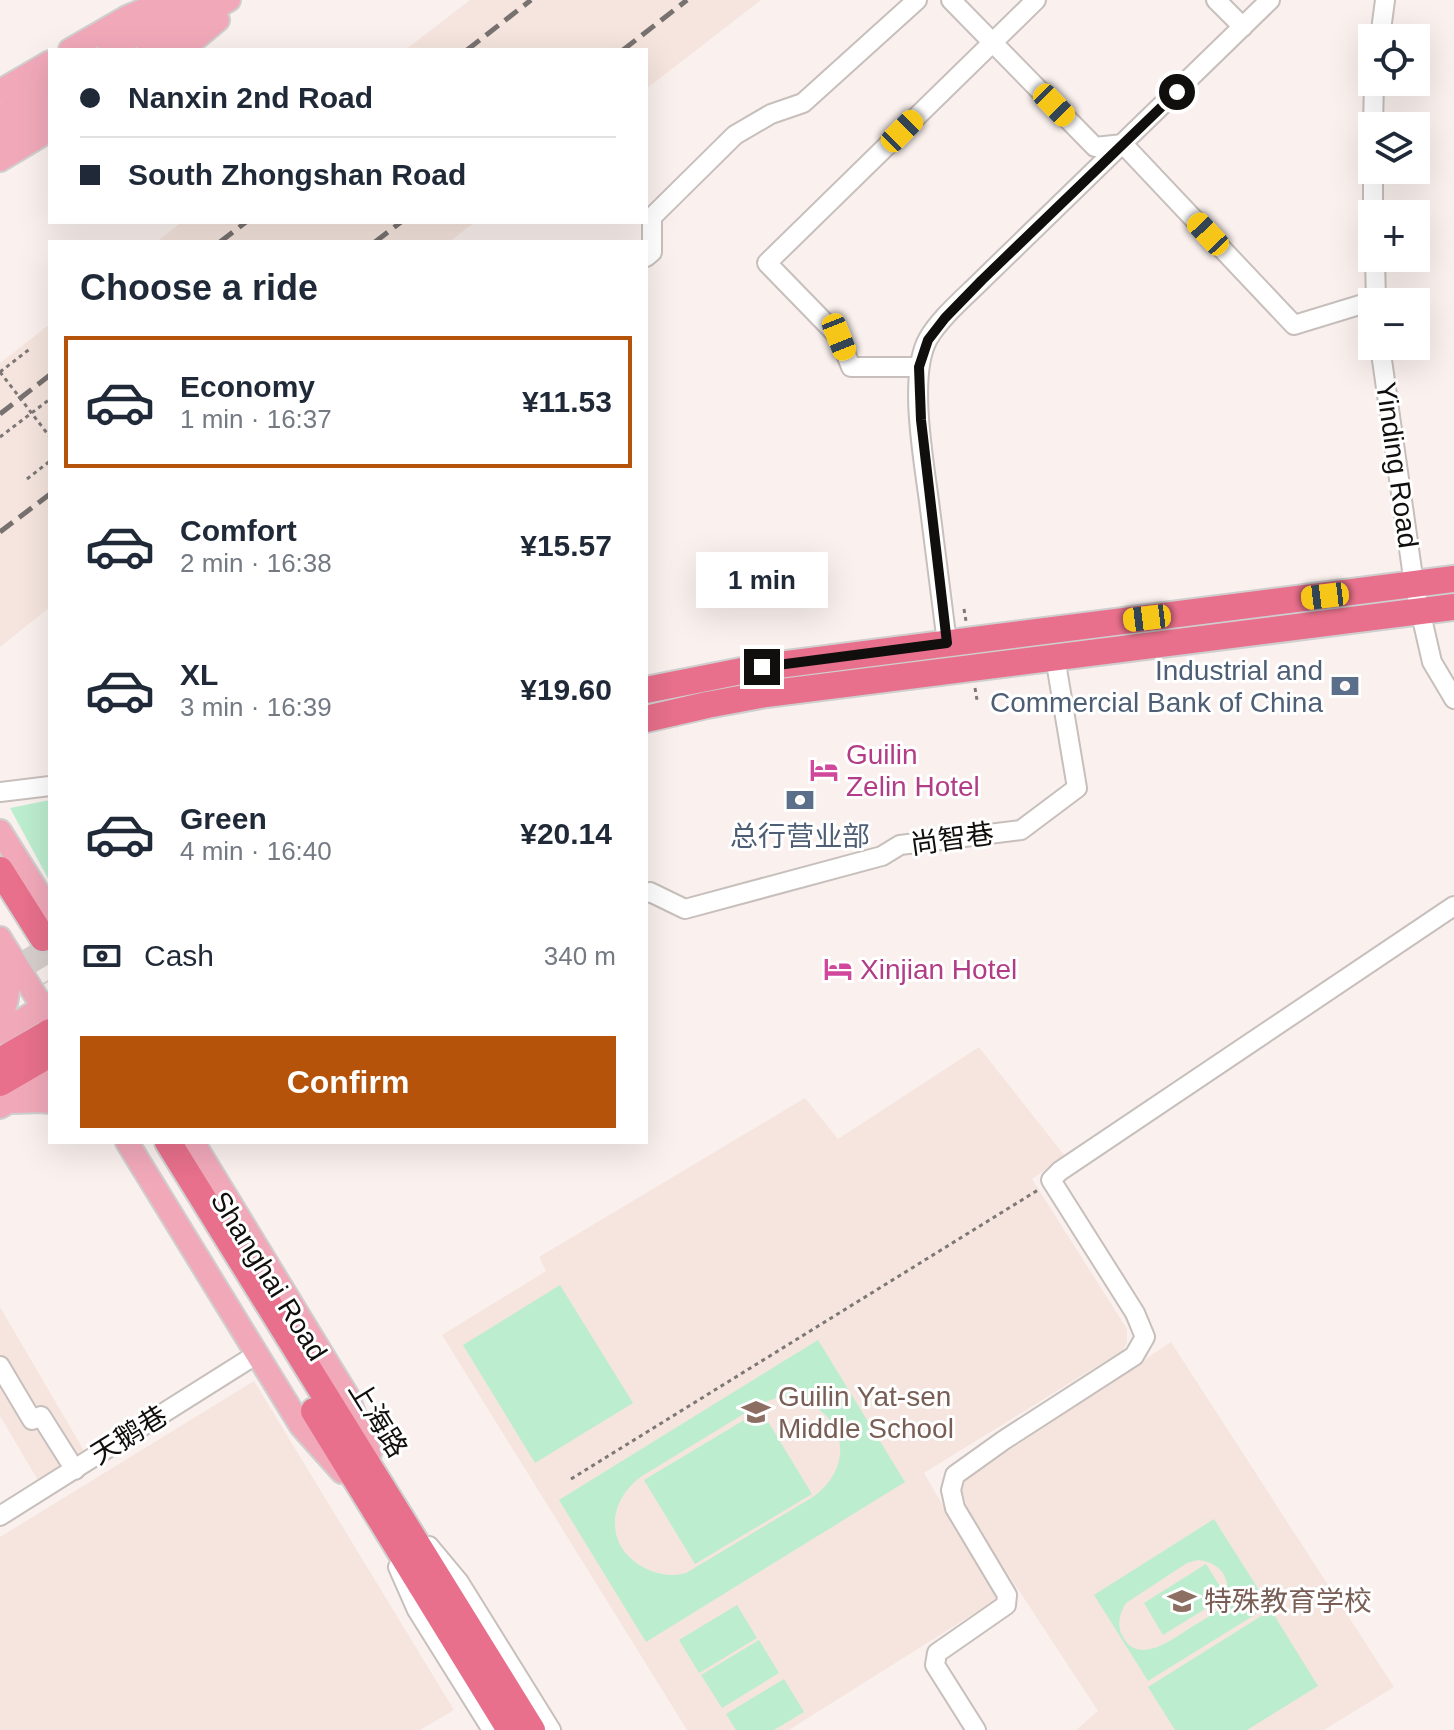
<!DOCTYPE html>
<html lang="en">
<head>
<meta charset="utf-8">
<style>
	body { margin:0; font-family:Helvetica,"Noto Sans SC",sans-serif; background:#f6f6f7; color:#1f2937; height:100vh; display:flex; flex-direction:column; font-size:30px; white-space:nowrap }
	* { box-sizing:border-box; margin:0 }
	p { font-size:26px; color:#747a83 }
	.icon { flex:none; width:44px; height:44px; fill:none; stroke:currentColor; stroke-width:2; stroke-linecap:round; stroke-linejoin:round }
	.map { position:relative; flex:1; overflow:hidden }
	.panel { position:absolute; left:48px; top:240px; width:600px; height:904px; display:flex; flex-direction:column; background:#fff; border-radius:0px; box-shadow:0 8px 32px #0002 }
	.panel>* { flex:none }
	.guide { position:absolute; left:48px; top:48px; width:600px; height:176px; border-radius:0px; box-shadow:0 8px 32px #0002; display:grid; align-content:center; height:176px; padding:0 32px; background:#fff }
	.buttons { position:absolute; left:1358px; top:24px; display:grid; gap:16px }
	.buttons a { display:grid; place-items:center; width:72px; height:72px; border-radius:0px; background:#fff; box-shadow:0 8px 32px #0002; font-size:40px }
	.end { position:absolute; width:36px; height:36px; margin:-18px; border:10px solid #110f0e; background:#fff; box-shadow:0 0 0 4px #fff }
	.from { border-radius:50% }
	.bubble { position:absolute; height:56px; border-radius:0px; background:#fff; box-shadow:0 8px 32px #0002; font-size:26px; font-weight:700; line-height:56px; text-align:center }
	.car { position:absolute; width:24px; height:48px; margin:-24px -12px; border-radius:10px; box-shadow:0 0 6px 2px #0007; background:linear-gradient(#f5c518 24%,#345 0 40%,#f5c518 0 76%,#345 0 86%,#f5c518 0) }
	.guide b { display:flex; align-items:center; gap:28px; height:76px; font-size:30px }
	.guide b+b { border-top:2px solid #e0e1e3 }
	.guide i { width:20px; height:20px; background:#1f2937 }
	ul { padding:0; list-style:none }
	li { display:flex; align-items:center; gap:24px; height:132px; margin:0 16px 12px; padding:0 16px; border:4px solid transparent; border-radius:0px }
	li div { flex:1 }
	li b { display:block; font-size:30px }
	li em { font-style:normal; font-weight:700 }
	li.on { border-color:#b45309 }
	li>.icon { width:72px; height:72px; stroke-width:1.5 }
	h2 { padding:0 32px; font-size:36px; line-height:96px }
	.pay { display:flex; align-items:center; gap:20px; height:88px; padding:0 32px; font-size:30px }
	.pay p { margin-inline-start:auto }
	.primary-button { display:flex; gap:16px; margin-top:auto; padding:16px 32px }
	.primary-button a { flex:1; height:92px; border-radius:0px; background:#b45309; color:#fff; font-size:32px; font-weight:700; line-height:92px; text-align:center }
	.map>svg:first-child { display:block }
</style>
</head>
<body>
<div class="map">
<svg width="1454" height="1730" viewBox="0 0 1454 1730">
	<rect width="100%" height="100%" fill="#faf1ee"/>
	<path fill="#f5e5de" d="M470 0H761L646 89V50H405Z
		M182 222H475L449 242H156Z
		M50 324V607L0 647V363Z
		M979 1047 1065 1156 1032 1179 1127 1329V1343L1123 1350 924 1473 997 1599 789 1730H687L442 1335 546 1271 539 1257 805 1098 838 1139Z
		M0 1307 86 1454 39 1482 0 1416Z
		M1171 1342 1394 1687 1324 1730H1076L1098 1711 970 1516 962 1492 965 1480Z
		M254 1381 454 1710 420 1730H0V1537Z"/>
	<path fill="#bcedcf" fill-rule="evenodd" d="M50 800V882L10 808Z
		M560 1285 633 1403 535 1463 463 1345Z
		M818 1340 905 1482 646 1642 559 1500ZM784 1397C842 1402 861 1463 813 1497L686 1573C655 1582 614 1558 615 1523 615 1503 627 1487 642 1476L760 1404 776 1398Z
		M761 1410 812 1494 695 1564 644 1480Z
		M1214 1519 1269 1606 1148 1681 1094 1595ZM1198 1560C1224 1562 1235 1585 1222 1607 1213 1615 1201 1621 1190 1628 1171 1640 1136 1668 1121 1633 1117 1622 1120 1613 1126 1603L1187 1563Z
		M1206 1564 1226 1596 1163 1635 1144 1603Z
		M737 1605 757 1638 699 1673 679 1640Z
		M1271 1610 1318 1686 1247 1730H1175L1148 1687Z
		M759 1640 779 1673 722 1708 701 1675Z
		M784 1679 804 1712 774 1730H736L726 1714Z"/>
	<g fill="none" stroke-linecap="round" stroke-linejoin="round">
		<path stroke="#d7cfcc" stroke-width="26" stroke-dasharray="26 13" stroke-linecap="butt" d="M29 946 50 981"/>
		<defs>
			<path id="minor" d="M951 0 1095 147 1123 144 1294 325 1376 300
				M1216 0 1243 27
				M1380 38 1385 0
				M1373 126 1374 82
				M1373 170V214
				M646 257 652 252V217L735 135 771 114 803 103 917 0
				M1375 258 1376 302
				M1380 346 1414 584 1432 662 1454 699
				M919 367H851L839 337 767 263 1036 0
				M947 643C941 599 936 554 930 509 925 467 907 377 928 339 940 318 965 297 982 280L1270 0
				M0 792 50 786
				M646 893 650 892 685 909 882 856 900 845 1021 830 1077 788 1055 657
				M0 1366 32 1420 41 1416 75 1470
				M0 1516 257 1354
				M429 1546 459 1582 551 1730
				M398 1567 417 1610 492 1730
				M976 1730 935 1665 937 1653 1006 1605 1007 1595 955 1508 951 1490 955 1475 1004 1440 1134 1356 1145 1337 1135 1313 1051 1180 1060 1171 1454 906"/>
			<path id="major" d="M70 50 127 17 167 0
				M109 50 197 0
				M148 50 229 0
				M182 50 218 20
				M0 91 50 62
				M0 116 50 85
				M0 140 50 110
				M0 160 50 130
				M0 831 50 911
				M0 938 50 1019
				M0 1018C11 999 9 972 4 951
				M0 1033 50 1003
				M14 1102 41 1101 50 1102
				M0 1107 50 1079
				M127 1142 301 1426 342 1472
				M193 1142 347 1395 370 1453"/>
			<path id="highway" d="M646 690 762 667 1454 579
				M646 719 707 705 766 694 1454 607
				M0 870 43 938
				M0 1061 50 1032
				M0 1083 50 1054
				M168 1142 532 1730
				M314 1411 510 1730"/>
		</defs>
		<use href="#minor" stroke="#c7bfbb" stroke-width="22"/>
		<use href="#major" stroke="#cfcfcf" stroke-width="26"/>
		<use href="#highway" stroke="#cfcfcf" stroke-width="30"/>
		<path stroke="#7d7876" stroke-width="3" stroke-dasharray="4 4" stroke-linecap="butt" d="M0 372 31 348
			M0 437 50 399
			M27 479 50 461
			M964 609 966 621
			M975 688 977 700
			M571 1479 1038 1190"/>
		<use href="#minor" stroke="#fff" stroke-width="18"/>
		<use href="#major" stroke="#f1a9ba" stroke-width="22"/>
		<use href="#highway" stroke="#e8708c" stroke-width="26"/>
		<path stroke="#777270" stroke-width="5" stroke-dasharray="16 8" stroke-linecap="butt" d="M467 50 531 0
			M623 50 687 0
			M220 242 246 222
			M375 242 401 222
			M0 414 50 375
			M0 532 50 494"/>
		<path stroke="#7d7876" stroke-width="3" stroke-dasharray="4 4" stroke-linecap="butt" d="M0 372 50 437"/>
	</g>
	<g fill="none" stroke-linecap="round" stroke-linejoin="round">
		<path stroke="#110f0e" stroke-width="10" d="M762 667 947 643 921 420 919 367 928 340 945 318 982 280 1177 92"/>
	</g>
	<defs>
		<symbol id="bank-bare" viewBox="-9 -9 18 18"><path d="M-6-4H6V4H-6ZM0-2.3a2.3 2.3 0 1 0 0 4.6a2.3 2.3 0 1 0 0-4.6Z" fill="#5c6f8a" stroke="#fff" stroke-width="2.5" paint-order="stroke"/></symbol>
		<symbol id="hotel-bare" viewBox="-9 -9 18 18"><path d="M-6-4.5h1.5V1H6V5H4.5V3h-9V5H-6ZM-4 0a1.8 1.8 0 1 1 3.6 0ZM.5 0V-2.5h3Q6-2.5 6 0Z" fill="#d1479c" stroke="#fff" stroke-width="2.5" paint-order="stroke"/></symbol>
		<symbol id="school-bare" viewBox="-9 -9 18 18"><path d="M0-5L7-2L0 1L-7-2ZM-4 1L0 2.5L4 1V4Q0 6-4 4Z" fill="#8d6e63" stroke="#fff" stroke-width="2.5" paint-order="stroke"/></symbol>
	</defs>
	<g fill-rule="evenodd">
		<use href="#bank-bare" x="1325" y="666" width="40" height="40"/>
		<use href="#hotel-bare" x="804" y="750" width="40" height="40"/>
		<use href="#bank-bare" x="780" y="780" width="40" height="40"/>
		<use href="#hotel-bare" x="818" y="949" width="40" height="40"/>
		<use href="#school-bare" x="736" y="1392" width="40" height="40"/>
		<use href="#school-bare" x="1162" y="1581" width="40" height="40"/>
	</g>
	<g text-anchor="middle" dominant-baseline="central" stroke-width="6" stroke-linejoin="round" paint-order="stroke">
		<g font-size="28" fill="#110f0e" stroke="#fff">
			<text transform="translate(1397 465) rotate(82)">Yinding Road</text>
			<text transform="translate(952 839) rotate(-8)">尚智巷</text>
			<text transform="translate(269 1276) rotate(58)">Shanghai Road</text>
			<text transform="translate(378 1419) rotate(58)">上海路</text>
			<text transform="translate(129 1435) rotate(-32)">天鹅巷</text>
		</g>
		<g font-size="28" fill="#4e5e75" stroke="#fff" text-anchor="end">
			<text x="1323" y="670">Industrial and<tspan x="1323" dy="32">Commercial Bank of China</tspan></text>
			<text x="800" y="836" text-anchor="middle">总行营业部</text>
		</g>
		<g font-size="28" fill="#b23c85" stroke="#fff" text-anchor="start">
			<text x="846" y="754">Guilin<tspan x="846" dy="32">Zelin Hotel</tspan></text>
			<text x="860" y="969">Xinjian Hotel</text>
		</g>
		<g font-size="28" fill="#785e54" stroke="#fff" text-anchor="start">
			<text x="778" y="1396">Guilin Yat-sen<tspan x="778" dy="32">Middle School</tspan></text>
			<text x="1204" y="1601">特殊教育学校</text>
		</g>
	</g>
</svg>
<div class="buttons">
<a><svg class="icon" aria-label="locate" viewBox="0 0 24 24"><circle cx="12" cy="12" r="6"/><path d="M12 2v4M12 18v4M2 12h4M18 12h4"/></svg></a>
<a><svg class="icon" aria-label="layers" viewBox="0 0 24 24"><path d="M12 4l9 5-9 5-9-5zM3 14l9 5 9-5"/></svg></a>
<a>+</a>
<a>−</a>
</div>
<i class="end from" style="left:1177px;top:92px"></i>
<i class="end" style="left:762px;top:667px"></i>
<div class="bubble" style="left:696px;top:552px;width:132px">1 min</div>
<i class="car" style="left:1054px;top:105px;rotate:136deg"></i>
<i class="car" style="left:902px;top:131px;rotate:45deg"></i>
<i class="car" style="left:1208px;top:234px;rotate:317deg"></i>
<i class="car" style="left:839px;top:337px;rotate:158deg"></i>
<i class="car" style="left:1325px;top:596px;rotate:263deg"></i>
<i class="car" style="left:1147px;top:618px;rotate:263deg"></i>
<div class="guide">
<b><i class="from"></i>Nanxin 2nd Road</b>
<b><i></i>South Zhongshan Road</b>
</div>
<section class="panel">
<h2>Choose a ride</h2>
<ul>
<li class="on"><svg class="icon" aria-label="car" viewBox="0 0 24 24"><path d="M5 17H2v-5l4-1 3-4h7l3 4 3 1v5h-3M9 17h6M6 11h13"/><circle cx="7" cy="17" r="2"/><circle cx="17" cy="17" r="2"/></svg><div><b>Economy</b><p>1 min · 16:37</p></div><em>¥11.53</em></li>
<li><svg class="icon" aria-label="car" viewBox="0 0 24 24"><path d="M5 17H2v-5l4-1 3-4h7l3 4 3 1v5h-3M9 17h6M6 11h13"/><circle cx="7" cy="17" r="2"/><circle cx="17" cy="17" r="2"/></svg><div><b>Comfort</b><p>2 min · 16:38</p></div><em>¥15.57</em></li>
<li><svg class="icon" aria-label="car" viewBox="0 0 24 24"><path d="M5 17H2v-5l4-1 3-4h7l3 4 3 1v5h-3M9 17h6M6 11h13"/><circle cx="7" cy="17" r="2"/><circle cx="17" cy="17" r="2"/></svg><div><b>XL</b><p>3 min · 16:39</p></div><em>¥19.60</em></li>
<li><svg class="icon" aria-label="car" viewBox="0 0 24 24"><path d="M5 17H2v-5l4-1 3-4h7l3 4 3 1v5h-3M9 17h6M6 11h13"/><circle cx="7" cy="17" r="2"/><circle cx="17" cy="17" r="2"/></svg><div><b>Green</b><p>4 min · 16:40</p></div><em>¥20.14</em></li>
</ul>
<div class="pay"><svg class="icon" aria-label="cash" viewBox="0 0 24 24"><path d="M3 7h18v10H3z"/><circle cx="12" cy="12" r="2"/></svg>Cash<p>340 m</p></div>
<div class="primary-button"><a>Confirm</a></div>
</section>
</div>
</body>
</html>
